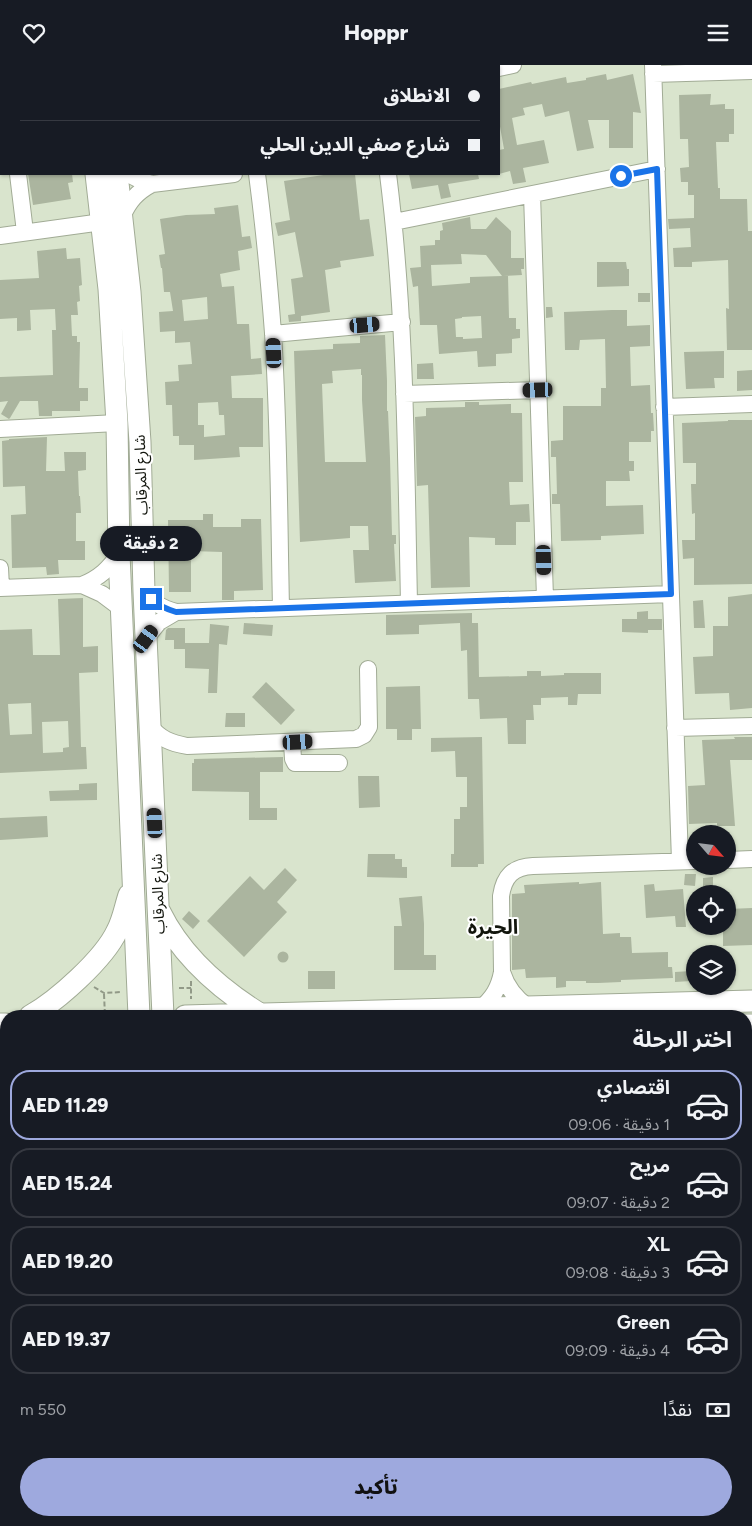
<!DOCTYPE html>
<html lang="ar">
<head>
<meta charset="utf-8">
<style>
	body { margin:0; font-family:Figtree,"Noto Sans Arabic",sans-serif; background:#20242c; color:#f1f3f6; direction:rtl; height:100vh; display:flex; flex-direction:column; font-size:19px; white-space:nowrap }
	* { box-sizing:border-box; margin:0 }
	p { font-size:16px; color:#9ea1a6 }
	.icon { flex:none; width:28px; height:28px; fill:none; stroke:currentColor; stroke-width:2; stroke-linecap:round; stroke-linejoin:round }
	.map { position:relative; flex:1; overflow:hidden; direction:ltr }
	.drawer { position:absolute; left:0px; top:945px; width:752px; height:516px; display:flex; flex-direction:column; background:#171b24; border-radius:20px 20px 0 0; box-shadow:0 1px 4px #0004; direction:rtl }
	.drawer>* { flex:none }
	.hud { position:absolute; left:0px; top:0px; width:500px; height:110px; box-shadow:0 1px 4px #0004; direction:rtl; display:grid; align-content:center; height:110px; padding:0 20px; background:#171b24 }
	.needle { width:32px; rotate:118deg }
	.controls { position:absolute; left:686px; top:760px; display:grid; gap:10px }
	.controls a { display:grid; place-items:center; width:50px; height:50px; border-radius:50%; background:#171b24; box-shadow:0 1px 4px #0004; font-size:25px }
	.end { position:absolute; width:22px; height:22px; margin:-11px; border:6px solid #1a73e8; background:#fff; box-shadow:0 0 0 2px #fff }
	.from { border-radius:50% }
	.bubble { position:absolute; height:35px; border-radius:18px; background:#171b24; box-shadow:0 1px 4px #0004; font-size:16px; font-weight:800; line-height:35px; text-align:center; direction:rtl }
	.car { position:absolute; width:15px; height:30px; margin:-15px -8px; border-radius:6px; box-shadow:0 0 4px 1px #0007; background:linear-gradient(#222 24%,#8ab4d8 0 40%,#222 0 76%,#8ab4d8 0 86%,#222 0) }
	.hud b { display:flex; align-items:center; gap:18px; height:48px; font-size:19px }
	.hud b+b { border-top:1px solid #363941 }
	.hud i { width:12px; height:12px; background:#f1f3f6 }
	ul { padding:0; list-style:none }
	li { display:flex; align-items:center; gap:15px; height:70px; margin:0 10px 8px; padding:0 10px; border:2px solid #363941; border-radius:20px }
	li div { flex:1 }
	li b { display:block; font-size:19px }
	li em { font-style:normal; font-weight:800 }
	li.selected { border-color:#9ea9de }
	li>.icon { width:45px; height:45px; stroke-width:1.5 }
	h2 { padding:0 20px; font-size:22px; line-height:60px }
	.pay { display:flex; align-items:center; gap:12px; height:55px; padding:0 20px; font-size:19px }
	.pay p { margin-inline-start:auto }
	.primary-button { display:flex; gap:10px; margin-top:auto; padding:10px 20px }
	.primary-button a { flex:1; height:58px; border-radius:30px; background:#9ea9de; color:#111; font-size:20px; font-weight:800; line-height:58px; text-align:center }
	header { display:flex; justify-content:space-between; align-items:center; height:65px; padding:0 20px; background:#171b24; font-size:22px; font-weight:800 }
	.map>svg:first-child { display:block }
</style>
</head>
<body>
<header><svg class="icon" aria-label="menu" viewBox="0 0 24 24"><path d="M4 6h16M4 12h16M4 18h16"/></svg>Hoppr<svg class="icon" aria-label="heart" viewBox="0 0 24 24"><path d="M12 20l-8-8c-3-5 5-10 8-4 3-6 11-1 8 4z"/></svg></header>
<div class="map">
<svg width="752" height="1461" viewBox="0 0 752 1461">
	<rect width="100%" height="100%" fill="#d9e4cd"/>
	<path fill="#abb59f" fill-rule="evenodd" d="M606 9 607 15 633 9 641 48 633 47V83H609V55H588L594 83 577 86 569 46 545 52 542 39 523 43 525 50 512 53 517 80 544 75 549 98 523 103 526 117 513 119 510 106 499 109V85L504 84 499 56V24L531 17 532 19 566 12 567 18 586 15V13Z
		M711 29 710 40 725 39V44H734V69H729V77H716L718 123H720V134H747L748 166H752V285H727L726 243 729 244 728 195 692 197V202H674L673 183 691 182 690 163 669 164 668 154 694 153V130H688V117H681L680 103 689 102 688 74H680L679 30Z
		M28 109H72L73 117 68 118 71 134 33 140Z
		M330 109H355L360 155 369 154 374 191 340 196 341 202 325 205 330 247 301 251V256L289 257 288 250 295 249 291 214 303 212 295 167 278 171 275 158 290 155 284 116Z
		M409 109H478L479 114 448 119 451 132 441 134 438 120 412 124Z
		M238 140 242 172 250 171 252 183 238 186 240 205 220 209 222 222 234 221 237 259H249L251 294 261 293 262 309 231 311 232 333H263V382H239L240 392 194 395V380H179V371H173L172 340H166L165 317 179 316 178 300 192 299 190 277 175 278V266L160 267 159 247 173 246 170 227H164L162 203H161L159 190 165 189 160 154 186 150 215 149 214 143ZM207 232 208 254 184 256 182 235ZM218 337 219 350H224L225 370 204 372V360H198V338Z
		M470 152 471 164H486L496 152 511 166V193H524V204H521L522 210 503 211H508L509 253H516V264H520V273L512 274V288L496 289V301L478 302 477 286 439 289 437 260H420L418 221 413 222 410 203 421 202 420 181 435 180V175H440V166L443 165 442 158ZM461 189 486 190 502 211 470 212V218L432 221 431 200 462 199ZM481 251 482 273 463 274V272H456L455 254 462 253V252Z
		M66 183 67 194 80 193 82 220 79 221 80 236 77 237 78 250H71L72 271H77V277H80L79 323H88V336H80V346H52V351H39L38 336H20L10 353 9 354 1 349 8 336 0 337V312L53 310 52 265H56L55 244 30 245 31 265 17 266V253L0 254V215L39 213 37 186Z
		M597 197H626L627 204H629V221L597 222Z
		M638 228H650V237H638Z
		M546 242H552L553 252 546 253Z
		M612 245H627V261L650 260V281L630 282 631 321 650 320 651 348H653L654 366H651V377H629V396H634V406H629L630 416H606V441L643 440 644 469 601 471V475L561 476 560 439H552V429H557L556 392H551V376L563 375V341H601V323H606L605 274 580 275 579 285H565L564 247Z
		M385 270 387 316V346H388L390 393 392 470H396V479H394L396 516 355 518 353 485H369L368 461H350V473L300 477 294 286 333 284V279L360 278V271ZM361 304V310H362V335L366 397H325L322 319 333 318 332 306Z
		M724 286V313H714L715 323 686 324 684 287Z
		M433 298 434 314H417V299Z
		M752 305V325L737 326V306Z
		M465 337H479V340L511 339V348H522L523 417H509L510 440 529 439 530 457H516V480H495V473L469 472 470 522 431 523 428 420 417 421 415 352 426 351V343L465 342Z
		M728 355H752V519L694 520V493L683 494 682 475H695V448L692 449 691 419H696V398H683L682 358 728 356Z
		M47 372 46 406H65L64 387H86V405L78 406 79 431H80L81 448H76V476H85V495H58L59 509 47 510 46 502 12 503 11 450 26 449 25 421 3 422 2 376 9 375V374Z
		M203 449H213V462H241V454H261L263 525 234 526V535H222V487L191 486V527H169L168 455H203Z
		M752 529V643L730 645 729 628 695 629 693 592 713 591V561H728V532Z
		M83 533V582L98 581V607L79 608 81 682H86L87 704 0 708V565L32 564 33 590H60L58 534ZM31 638 32 669 10 670 8 639ZM68 656 69 682 63 683V687L43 688 42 657Z
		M703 535 705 563H694L693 536Z
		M648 546V554H662V565H648V568L622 567V554H637V547Z
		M472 548V558H478L479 612 527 611V606H541V611L564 610V608H601V629H578L577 640H568V632L541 633V640H533L534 655H526V679H508L507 653 480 654 479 634H468L467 585 461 586 460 558 419 560V569L386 570V550Z
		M244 558 273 560 272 571 243 569Z
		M210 559 229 561 227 580 219 579 217 628H208L209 604 185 603V584H174V575H165L166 565 168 563H185V578H209Z
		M266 617 295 645 281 660 252 632Z
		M420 621 421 664H412V675H397V664H386V622Z
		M226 648H245V662H225Z
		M482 672 484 799H478V802H451V789H454V754H460V742H467V712H456L455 686 431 687V673Z
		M734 672H752V695H730L735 761H717V758L689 759 688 721 705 720 702 675 735 674Z
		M283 692V707H260V743H277V755H249V727L192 726V698H194V694Z
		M358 711H379L380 742 359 743Z
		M97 718V735L50 736 49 726 79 725V719Z
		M47 751 48 772 0 775V753Z
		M368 789H395V794H402V802H407V813L367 812Z
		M285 803 297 815 277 837 287 847 244 892 207 856 250 811 264 825Z
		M685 809H696L695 821 684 820Z
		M713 812V829H703V813Z
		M579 817V819L601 817 603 869 620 868V872H631L632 888 668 887V902H672L673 913 621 915V917L598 918H586V916H566V922L556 923V912L526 913 525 904 512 905V829L525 828 524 820Z
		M654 819 655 826 683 824 686 862H676L675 851 646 853 644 820Z
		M422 831 424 859V890H436V905H394V861H402L399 833Z
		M752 843V880L723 881V861H728V844Z
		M189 846 200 856 193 864 182 854Z
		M277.5 892a5.5 5.5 0 1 1 11 0a5.5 5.5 0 1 1-11 0Z
		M308 906H335V924H308Z
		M691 906V916L675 917V907Z"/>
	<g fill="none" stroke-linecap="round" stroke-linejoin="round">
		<defs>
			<path id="minor" d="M2 0V1
				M241 0V1
				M653 0 680 796
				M499 3 513 0
				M653 9 752 6
				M0 60H1
				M18 109 25 167
				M128 109 142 116 152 119
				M257 109C264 162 269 215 273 268 279 360 279 451 281 543
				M388 109C406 251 406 395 409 538
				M532 129 545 533
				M122 152C129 136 137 127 152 119L234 109
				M394 157 657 104
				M0 171 102 157
				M273 269 402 257
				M404 329 538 325
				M664 342 752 339
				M0 364 117 358
				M0 503 1 523
				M82 520 102 529 122 544
				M0 523 82 520C99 513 109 504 119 489
				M144 527C153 538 162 543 176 547L671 529
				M146 573 159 557 176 547
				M150 661C160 674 171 678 187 681L356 674 364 670 369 662 368 604
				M675 663 752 661
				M292 677 293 694 295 698H339
				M728 795 752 794
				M502 907C507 923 515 933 528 942
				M480 944C493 933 499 923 502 907L501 831C504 811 513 802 533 801L695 796
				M746 1106H752
				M0 1147 6 1153
				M0 1258 6 1257
				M746 1264 752 1251
				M746 1298 752 1460
				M0 1383 6 1380
				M60 1455V1461
				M379 1455 380 1461"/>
			<path id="major" d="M79 0V1
				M101 0V1
				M96 109 109 224 117 358 119 489 139 951
				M117 109 130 227 140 377 144 527 163 951
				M160 847C181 890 220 924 260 949
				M30 951C57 936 104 894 117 866 123 855 125 842 129 830
				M185 951 752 936
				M0 959H6
				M746 960H752
				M0 984H6
				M217 1455 218 1461
				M238 1455 239 1461"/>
		</defs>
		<use href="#minor" stroke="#a1ab95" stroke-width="18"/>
		<use href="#major" stroke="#a1ab95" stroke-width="23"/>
		<path stroke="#919987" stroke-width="2" stroke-dasharray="5 2.5" stroke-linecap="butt" d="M191 916V934
			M94 922 104 928 122 927
			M179 923H191
			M104 929 105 951"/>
		<use href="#minor" stroke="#fff" stroke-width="16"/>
		<use href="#major" stroke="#fff" stroke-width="21"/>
	</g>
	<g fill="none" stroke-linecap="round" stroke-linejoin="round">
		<path stroke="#1a73e8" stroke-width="6" d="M151 534C159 541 166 544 176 547L671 529 657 104 621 111"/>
	</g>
	<g text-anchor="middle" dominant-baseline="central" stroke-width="4" stroke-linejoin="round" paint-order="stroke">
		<g font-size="15" fill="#12150d" stroke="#fff">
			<text transform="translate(141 410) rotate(-92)">شارع المرقاب</text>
			<text transform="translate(158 829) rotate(-92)">شارع المرقاب</text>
		</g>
		<g font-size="20" font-weight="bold" fill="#12150d" stroke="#fff">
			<text x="493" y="862">الحيرة</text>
		</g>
	</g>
</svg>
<div class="controls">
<a><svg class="needle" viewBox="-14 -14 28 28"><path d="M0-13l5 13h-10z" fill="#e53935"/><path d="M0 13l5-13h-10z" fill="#9ea1a6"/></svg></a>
<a><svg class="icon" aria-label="locate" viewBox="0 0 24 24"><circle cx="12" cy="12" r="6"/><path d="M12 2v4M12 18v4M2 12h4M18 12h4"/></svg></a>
<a><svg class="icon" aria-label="layers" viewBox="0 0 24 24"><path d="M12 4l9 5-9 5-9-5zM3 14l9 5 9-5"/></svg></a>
</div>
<i class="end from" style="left:621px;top:111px"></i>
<i class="end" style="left:151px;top:534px"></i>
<div class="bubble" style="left:100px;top:461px;width:102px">2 دقيقة</div>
<i class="car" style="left:365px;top:260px;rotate:85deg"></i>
<i class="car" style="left:274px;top:288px;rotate:357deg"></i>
<i class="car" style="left:538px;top:325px;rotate:268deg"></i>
<i class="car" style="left:544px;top:495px;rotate:178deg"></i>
<i class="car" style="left:146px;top:574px;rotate:36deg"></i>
<i class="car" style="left:298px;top:677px;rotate:87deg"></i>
<i class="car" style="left:155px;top:758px;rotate:357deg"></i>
<div class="hud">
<b><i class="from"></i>الانطلاق</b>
<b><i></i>شارع صفي الدين الحلي</b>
</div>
<section class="drawer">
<h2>اختر الرحلة</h2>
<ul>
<li class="selected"><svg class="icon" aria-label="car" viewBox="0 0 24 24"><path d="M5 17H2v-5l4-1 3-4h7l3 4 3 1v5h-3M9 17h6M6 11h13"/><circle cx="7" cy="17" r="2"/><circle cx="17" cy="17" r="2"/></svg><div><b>اقتصادي</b><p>1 دقيقة · 09:06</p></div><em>AED 11.29</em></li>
<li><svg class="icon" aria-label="car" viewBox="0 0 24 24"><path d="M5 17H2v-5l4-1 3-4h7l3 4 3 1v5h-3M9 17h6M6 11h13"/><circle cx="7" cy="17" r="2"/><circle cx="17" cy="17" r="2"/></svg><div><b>مريح</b><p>2 دقيقة · 09:07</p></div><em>AED 15.24</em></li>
<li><svg class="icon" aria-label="car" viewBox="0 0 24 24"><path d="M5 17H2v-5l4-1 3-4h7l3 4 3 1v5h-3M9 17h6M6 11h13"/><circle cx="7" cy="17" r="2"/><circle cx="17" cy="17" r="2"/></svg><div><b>XL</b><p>3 دقيقة · 09:08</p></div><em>AED 19.20</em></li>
<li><svg class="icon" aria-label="car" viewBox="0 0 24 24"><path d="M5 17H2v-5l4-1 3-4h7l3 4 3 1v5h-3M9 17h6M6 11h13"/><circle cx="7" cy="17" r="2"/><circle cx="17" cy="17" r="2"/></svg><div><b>Green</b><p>4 دقيقة · 09:09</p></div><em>AED 19.37</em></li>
</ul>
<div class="pay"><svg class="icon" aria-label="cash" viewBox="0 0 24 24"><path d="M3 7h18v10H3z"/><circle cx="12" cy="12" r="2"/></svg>نقدًا<p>550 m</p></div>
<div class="primary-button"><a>تأكيد</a></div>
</section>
</div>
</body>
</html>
